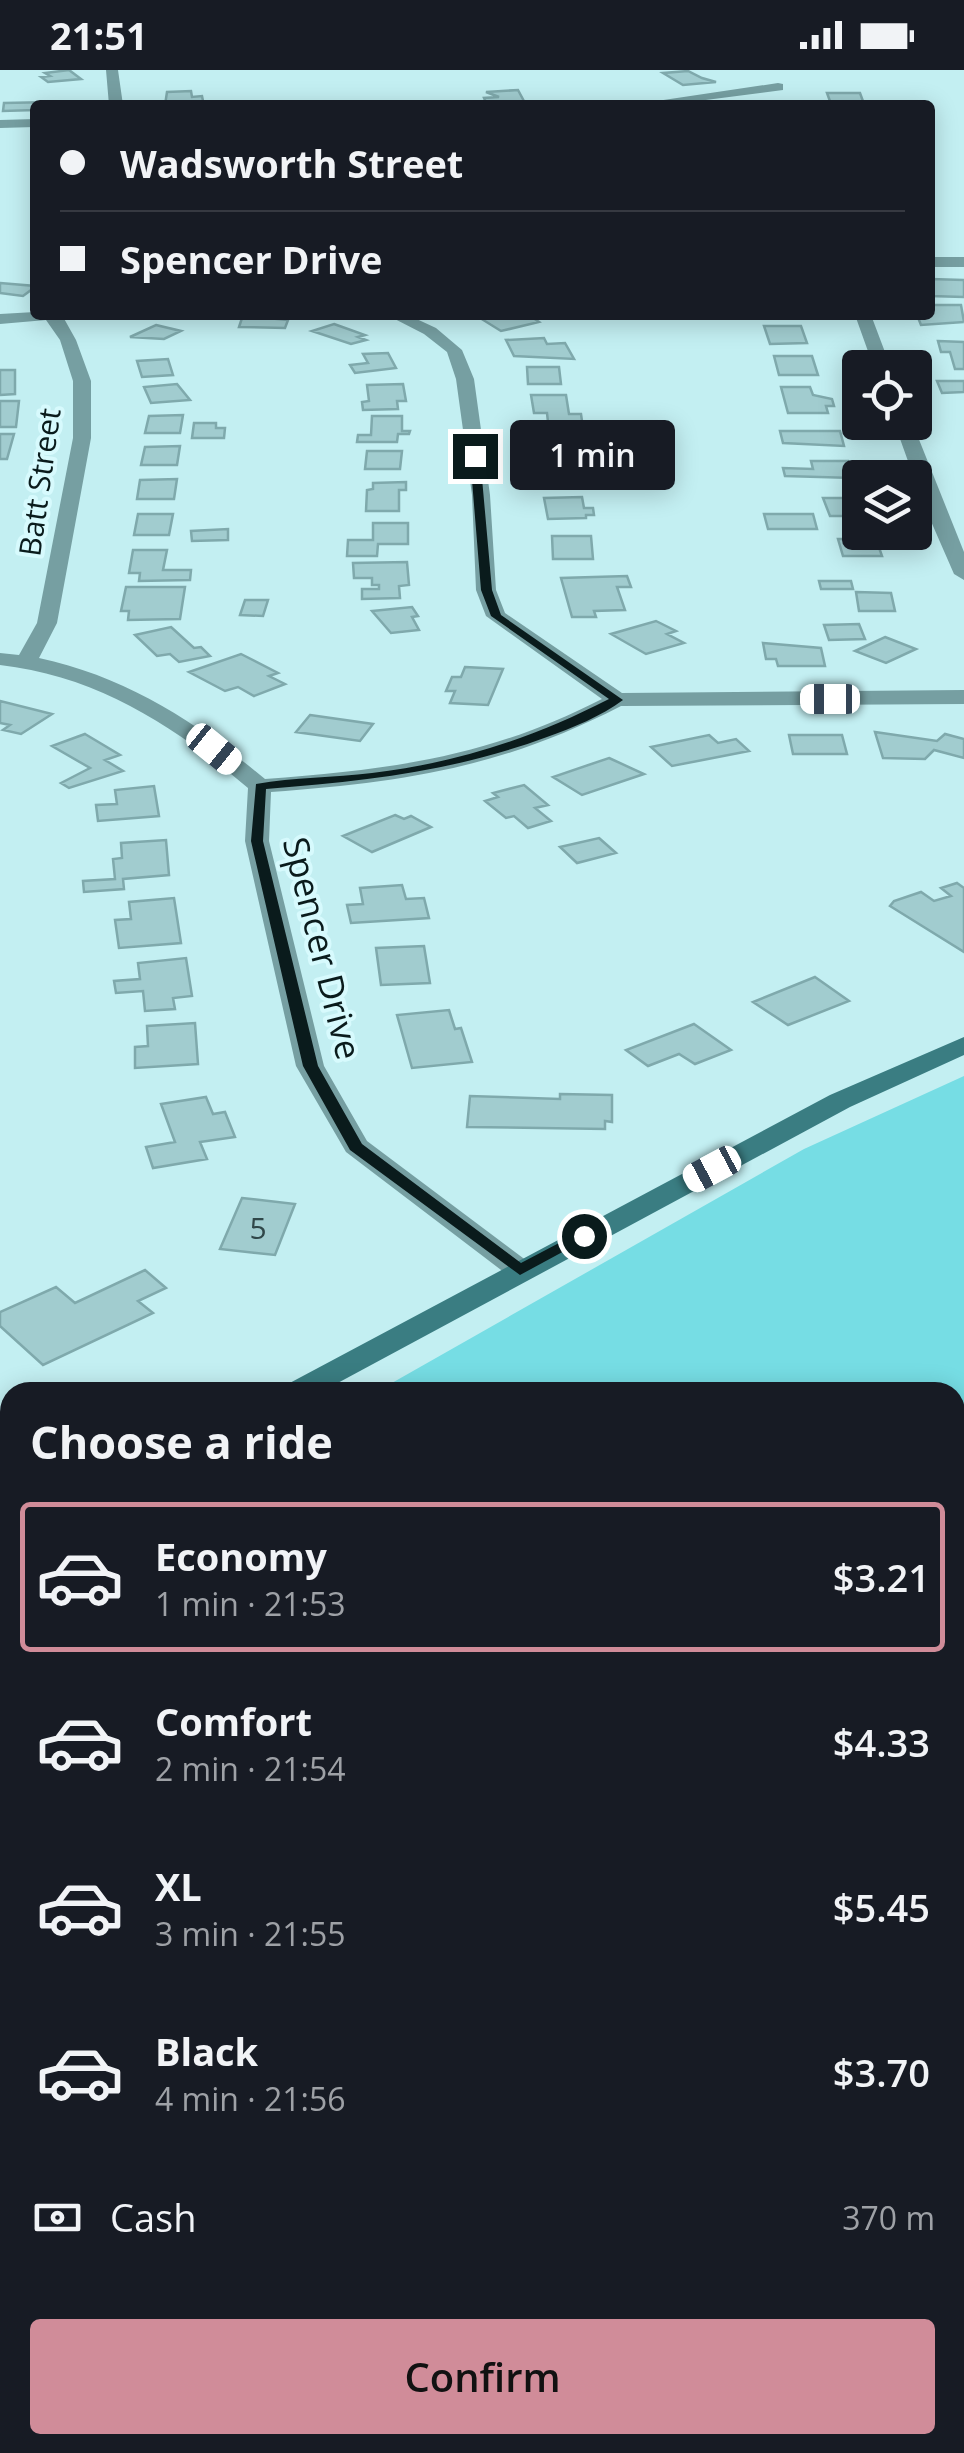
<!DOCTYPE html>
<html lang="en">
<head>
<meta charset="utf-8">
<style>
	body { margin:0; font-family:"Open Sans",sans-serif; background:#242831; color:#f1f3f6; height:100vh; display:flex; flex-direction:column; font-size:38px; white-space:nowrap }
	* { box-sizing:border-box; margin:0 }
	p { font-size:32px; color:#9ea1a6 }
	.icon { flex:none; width:55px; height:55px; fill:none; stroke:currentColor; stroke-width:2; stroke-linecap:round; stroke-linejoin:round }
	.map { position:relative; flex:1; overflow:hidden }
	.details { position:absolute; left:0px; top:1312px; width:965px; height:1072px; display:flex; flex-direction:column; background:#171b24; border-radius:30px 30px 0 0; box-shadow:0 5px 25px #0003 }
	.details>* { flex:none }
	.top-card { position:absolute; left:30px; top:30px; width:905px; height:220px; border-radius:10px; box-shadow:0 5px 25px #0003; display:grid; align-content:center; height:220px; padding:0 30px; background:#171b24 }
	.buttons { position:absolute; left:842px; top:280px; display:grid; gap:20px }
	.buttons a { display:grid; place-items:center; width:90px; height:90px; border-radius:10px; background:#171b24; box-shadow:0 5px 25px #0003; font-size:50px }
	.end { position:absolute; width:45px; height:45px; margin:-22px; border:12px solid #0a1b1c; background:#fff; box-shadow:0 0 0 5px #fff }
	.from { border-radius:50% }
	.bubble { position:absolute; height:70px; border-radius:10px; background:#171b24; box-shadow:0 5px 25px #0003; font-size:32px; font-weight:600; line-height:70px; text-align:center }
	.car { position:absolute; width:30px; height:60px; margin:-30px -15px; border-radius:12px; box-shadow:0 0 8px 2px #0007; background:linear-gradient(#fff 24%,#345 0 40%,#fff 0 76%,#345 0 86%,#fff 0) }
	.top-card b { display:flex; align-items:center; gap:35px; height:95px; font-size:38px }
	.top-card b+b { border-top:2px solid #363941 }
	.top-card i { width:25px; height:25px; background:#f1f3f6 }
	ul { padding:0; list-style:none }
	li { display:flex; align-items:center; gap:30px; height:150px; margin:0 20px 15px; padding:0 10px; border:5px solid transparent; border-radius:10px }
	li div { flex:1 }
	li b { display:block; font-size:38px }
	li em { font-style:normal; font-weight:600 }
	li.on { border-color:#d08c99 }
	li>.icon { width:90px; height:90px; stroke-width:1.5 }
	h2 { padding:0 30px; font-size:45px; line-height:120px }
	.pay { display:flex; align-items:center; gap:25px; height:110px; padding:0 30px; font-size:38px }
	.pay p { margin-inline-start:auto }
	.button { display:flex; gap:20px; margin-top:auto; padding:20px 30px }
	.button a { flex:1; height:115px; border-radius:10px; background:#d08c99; color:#111; font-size:40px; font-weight:600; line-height:115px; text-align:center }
	.status { display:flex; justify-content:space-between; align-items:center; height:70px; padding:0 50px; background:#171b24; direction:ltr }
	.status svg { height:28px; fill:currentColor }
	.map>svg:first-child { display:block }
</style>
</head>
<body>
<div class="status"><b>21:51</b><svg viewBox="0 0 49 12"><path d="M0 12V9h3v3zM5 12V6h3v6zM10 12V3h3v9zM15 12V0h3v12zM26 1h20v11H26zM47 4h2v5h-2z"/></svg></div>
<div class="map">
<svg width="964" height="2383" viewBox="0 0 964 2383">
	<rect width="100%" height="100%" fill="#c3eff2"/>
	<path fill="#76dde4" d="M964 1006V2383H0V1510L10 1505V2375H955V1322H376L804 1079Z"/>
	<path fill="#a1cccf" stroke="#7fa9ac" stroke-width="2.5" d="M69 0 81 9 48 12 41 7 50 6 45 3Z
		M688 1 702 8 716 12 683 15 663 3Z
		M518 20 525 33 487 35 484 28 499 27 486 22Z
		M191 21 192 27 202 26 203 31 165 35 167 22Z
		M827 23H860L864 34H831Z
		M53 32V35H35V40L3 41 4 33Z
		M930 209 964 210V227L930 226Z
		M0 213 35 216V217L23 226 0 223Z
		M930 235H961L964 252 921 255 917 245H930Z
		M496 245H529L539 252 501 261 480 248Z
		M242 248H267L288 250 285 258 239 257Z
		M334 254 365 265 358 267 366 270 351 274 312 261Z
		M156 255 181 261 164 269 130 267Z
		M764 256H801L807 273 770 274Z
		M544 268 547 274 565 273 574 289 514 286 506 270Z
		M938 271 964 272V299H955L950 282H941Z
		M388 283 396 298 355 303 350 295 368 293 363 284Z
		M774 286H812L818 305H779Z
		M168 289 173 305 142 307 137 291Z
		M527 297H559L561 314H528Z
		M0 300H15V324L0 325Z
		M937 311H964V322L942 323Z
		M177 314 190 330 151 333 144 317Z
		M403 314 406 331H397L398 339 363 340 362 332 369 331 367 315Z
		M781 317H810L813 325 832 329 834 336H826L828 343H788Z
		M531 325H566L569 344H581L582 351 548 352 547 343H534Z
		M0 331H19L16 357H0Z
		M183 345 180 363H145L149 346Z
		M372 346H402V361H410L409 364H398L397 372H357L358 365H371Z
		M194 353H216V358H225L224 368H192Z
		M542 358H578L580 377H543Z
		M780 361H840L844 376 783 373Z
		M0 364H14L7 389H0Z
		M180 376 177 395H141L145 377Z
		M367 381H402L400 399H365Z
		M564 389H600L601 398H584L587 417H548L546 397H565Z
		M811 391H848L853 408 785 406 783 398 813 399Z
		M177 409 174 429H137L140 410Z
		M406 412V420H399V441H366L367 420 373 419V413Z
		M582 427 584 438H593L594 445H586V448L548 449 544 428Z
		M823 428H860V446H830Z
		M138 444H173L169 465H134Z
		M764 444H813L817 459H768Z
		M373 453H408V474H378L377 486H347L348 470H373Z
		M228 459V470L192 471 191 461Z
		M552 466H591L593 489H553Z
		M838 469H876L882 486H843Z
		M133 480H167L163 500H191L190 510 139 511 140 503H129Z
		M407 492 409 515 399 516 400 528 362 529V519H379V515H372V508H354L353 493Z
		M627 506 631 517H617L625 540 594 541 596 547H572L561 508Z
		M819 511H851L853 519H821Z
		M126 517H185L180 549 128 550 129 541H121Z
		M856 522 891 523 895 541H859Z
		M245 530H268L263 546 240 545Z
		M412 537 418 546 412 547 419 560 391 563 372 541Z
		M656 551 676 561 667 564 684 573 646 584 611 564Z
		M859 554 865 569 829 570 824 555Z
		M171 557 194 578 201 577 210 586 179 592 170 584 157 586 135 565Z
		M885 567 916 579 886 593 855 581Z
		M763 573 821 578 825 596H778L776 589H766Z
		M241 584 278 603 269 606 285 614 254 626 238 617 225 621 189 602Z
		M465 597 503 599 488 635 450 633 455 621H446L452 607H461Z
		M0 631 52 644 21 664 3 660 10 655 0 653Z
		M310 645 373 654 360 671 296 662Z
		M875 662 937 671 945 664 964 669V688L934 680 925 689 883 688Z
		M85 664 120 685 105 690 123 701 69 718 61 713 90 698 52 676Z
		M709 665 718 673 736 669 749 681 672 696 651 677Z
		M789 665H842L847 684H793Z
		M609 688 644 704 582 725 553 707Z
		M524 715 548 735 535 738 551 751 528 758 514 746 506 748 485 731 498 727 493 723Z
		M154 716 159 746 98 751 96 735 117 734 115 720Z
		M395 745 404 749 411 746 431 757 372 782 343 766Z
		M599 768 616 783 577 793 560 777Z
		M166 770 169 805 123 809 124 819 84 822 83 811 115 809 113 789 122 788 121 773Z
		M957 813 964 818V882L890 836 894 831 921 822 934 831 951 826 941 818Z
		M402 815 406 829 424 828 429 848 351 853 347 835 363 834 360 818Z
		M174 828 181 873 119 878 115 850 131 849 129 832Z
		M424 876 430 913 381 915 376 878Z
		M186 888 192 926 173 928 175 939 145 941 143 921 116 923 114 911 140 909 138 893Z
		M815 907 849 931 788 955 753 932Z
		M449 940 455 959 461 958 472 992 412 998 397 945Z
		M195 953 198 994 135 998V977L148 976 147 956Z
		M694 954 731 980 695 994 679 984 648 996 626 980Z
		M560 1024 612 1025V1052L605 1051V1059L467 1057 470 1026 560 1029Z
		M206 1027 213 1044 225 1042 235 1067 200 1072 207 1089 153 1098 146 1077 175 1072 161 1034Z
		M242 1128 295 1134 275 1185 220 1179Z
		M145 1200 166 1218 138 1231 153 1243 43 1295 0 1256V1242L56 1217 75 1233Z"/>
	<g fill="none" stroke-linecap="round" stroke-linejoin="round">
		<path fill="#769fa2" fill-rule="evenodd" d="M106 0H118L123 35H109Z
			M778 13 783 14V20L667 35H630Z
			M35 49V57L0 58V50Z
			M930 187H964V197H930Z
			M35 242V245H62L76 270 91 311V368L57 553 39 588C127 607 196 652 265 709 393 699 486 688 602 629L486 546 476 520 472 425 456 309 447 282 424 264 387 245H408L436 258 462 280 474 309 490 425 496 520 505 543 622 623 964 620V634L621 636C501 698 404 712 271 722L269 771 324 996 367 1071 531 1194 535 1200 531 1206H509L346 1082 296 996 245 771 248 718C175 657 98 606 0 595V583L19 585 37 553 73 368V311L60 270 46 250 0 254V244Z
			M855 245H871L891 298H874Z
			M894 352H912L964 482V510L954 504 923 433Z"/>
		<path fill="#3a7d82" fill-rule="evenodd" d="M964 967V985L850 1037 321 1322H281L286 1315 830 1025Z
			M10 1461V1487L0 1490V1464Z"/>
	</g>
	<path fill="#0a1b1c" d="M475 383 480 386 492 520 501 545 623 630C602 646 572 658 547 667 452 702 366 711 266 719L263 771 318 996 362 1074 521 1193 578 1163 592 1166 520 1205 350 1080 303 996 251 771 256 714C294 707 334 708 372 703 457 693 533 668 609 629L491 546 481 520 470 386Z"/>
	<g text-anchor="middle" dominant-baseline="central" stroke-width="8" stroke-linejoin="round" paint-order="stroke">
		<g font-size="30" fill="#0a1b1c" stroke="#d7fafd">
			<text transform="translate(39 412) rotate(-82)">Batt Street</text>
		</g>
		<g font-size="30" fill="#304749">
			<text x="258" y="1157">5</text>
		</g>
		<g font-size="35" fill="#0a1b1c" stroke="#d7fafd">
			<text transform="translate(323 878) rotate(76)">Spencer Drive</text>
		</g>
	</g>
</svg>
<div class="buttons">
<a><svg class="icon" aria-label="locate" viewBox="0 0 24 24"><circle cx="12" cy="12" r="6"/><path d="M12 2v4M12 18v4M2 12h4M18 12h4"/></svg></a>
<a><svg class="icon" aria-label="layers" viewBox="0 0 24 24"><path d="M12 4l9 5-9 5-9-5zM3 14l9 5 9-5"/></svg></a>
</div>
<i class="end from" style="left:584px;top:1166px"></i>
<i class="end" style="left:475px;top:386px"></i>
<div class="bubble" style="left:510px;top:350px;width:165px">1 min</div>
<i class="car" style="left:830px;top:629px;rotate:270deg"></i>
<i class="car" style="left:214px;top:679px;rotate:129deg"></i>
<i class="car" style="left:712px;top:1099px;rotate:242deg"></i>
<div class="top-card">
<b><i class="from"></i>Wadsworth Street</b>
<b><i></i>Spencer Drive</b>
</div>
<section class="details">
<h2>Choose a ride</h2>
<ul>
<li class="on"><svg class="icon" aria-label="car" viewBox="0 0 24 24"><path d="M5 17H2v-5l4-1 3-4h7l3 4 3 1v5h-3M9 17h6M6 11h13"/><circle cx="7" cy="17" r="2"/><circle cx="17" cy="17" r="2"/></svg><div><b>Economy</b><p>1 min · 21:53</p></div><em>$3.21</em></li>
<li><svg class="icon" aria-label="car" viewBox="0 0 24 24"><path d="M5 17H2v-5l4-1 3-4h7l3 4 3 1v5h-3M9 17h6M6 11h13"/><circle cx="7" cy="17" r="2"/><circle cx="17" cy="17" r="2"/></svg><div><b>Comfort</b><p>2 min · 21:54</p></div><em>$4.33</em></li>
<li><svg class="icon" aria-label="car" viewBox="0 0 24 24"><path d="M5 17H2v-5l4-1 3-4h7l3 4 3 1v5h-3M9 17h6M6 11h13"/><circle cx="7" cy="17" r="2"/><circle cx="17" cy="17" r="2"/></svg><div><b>XL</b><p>3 min · 21:55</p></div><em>$5.45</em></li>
<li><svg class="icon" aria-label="car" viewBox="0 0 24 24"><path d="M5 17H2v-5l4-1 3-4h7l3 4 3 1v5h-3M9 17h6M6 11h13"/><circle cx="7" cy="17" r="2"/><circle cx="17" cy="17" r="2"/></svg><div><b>Black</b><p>4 min · 21:56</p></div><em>$3.70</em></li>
</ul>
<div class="pay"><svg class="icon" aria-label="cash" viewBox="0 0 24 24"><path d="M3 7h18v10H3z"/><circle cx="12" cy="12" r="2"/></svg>Cash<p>370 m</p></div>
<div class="button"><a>Confirm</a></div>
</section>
</div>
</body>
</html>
